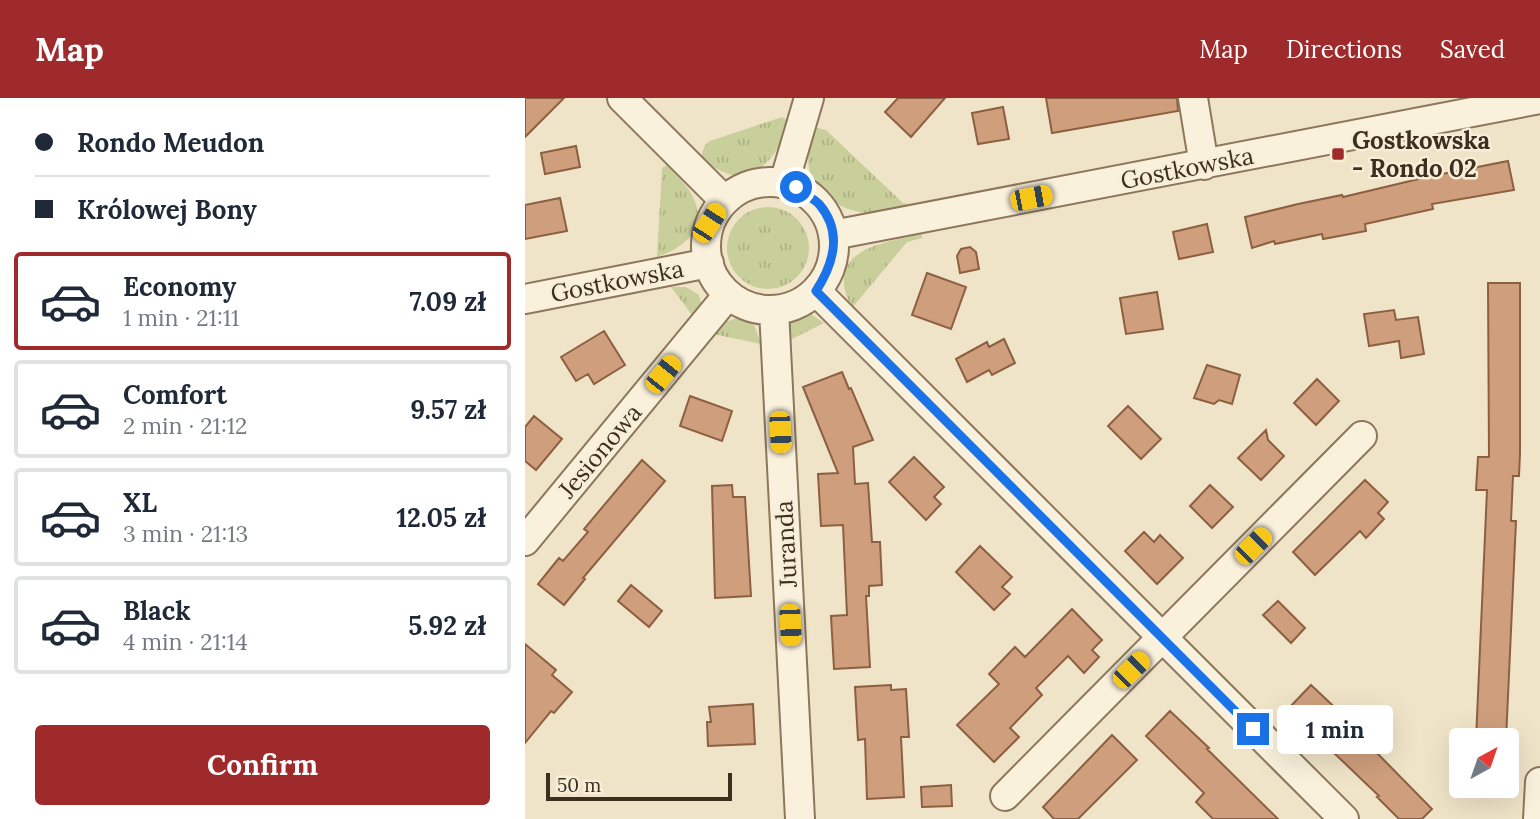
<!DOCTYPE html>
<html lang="en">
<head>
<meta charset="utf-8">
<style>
	body { margin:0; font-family:Lora,serif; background:#f6f6f7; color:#1f2937; height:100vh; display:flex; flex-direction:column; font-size:26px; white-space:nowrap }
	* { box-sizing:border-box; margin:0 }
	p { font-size:23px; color:#747a83 }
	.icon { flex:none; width:38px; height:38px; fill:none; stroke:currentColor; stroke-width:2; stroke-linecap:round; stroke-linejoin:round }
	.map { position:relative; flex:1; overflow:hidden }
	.sheet { display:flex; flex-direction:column; background:#fff; width:525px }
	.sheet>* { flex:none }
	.guide { display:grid; align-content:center; height:154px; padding:0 35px; background:#fff }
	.needle { width:46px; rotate:40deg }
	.tools { position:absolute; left:924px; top:630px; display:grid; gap:14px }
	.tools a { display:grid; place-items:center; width:70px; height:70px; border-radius:7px; background:#fff; box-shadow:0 7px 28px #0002; font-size:35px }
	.scale { position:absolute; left:21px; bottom:18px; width:186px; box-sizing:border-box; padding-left:7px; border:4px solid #3d2e20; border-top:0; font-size:19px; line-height:24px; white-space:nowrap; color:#3d2e20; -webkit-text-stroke:5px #f7eed8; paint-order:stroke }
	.end { position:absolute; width:32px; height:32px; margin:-16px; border:9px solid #1a73e8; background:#fff; box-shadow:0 0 0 4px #fff }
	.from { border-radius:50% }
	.bubble { position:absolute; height:49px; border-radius:7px; background:#fff; box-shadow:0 7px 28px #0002; font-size:23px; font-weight:700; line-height:49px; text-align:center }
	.car { position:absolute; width:21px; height:42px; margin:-21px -10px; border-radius:9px; box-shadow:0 0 5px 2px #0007; background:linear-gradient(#f5c518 24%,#345 0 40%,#f5c518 0 76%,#345 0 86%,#f5c518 0) }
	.guide b { display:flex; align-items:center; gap:24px; height:66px; font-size:26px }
	.guide b+b { border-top:2px solid #e0e1e3 }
	.guide i { width:18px; height:18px; background:#1f2937 }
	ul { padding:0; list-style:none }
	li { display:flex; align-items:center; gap:21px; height:98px; margin:0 14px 10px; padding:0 21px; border:4px solid #e0e1e3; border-radius:7px }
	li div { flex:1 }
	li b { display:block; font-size:26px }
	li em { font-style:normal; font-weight:700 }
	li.current { border-color:#9e2a2b }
	li>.icon { width:63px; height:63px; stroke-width:1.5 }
	.primary-button { display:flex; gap:14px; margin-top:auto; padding:14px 35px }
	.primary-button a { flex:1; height:80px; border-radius:7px; background:#9e2a2b; color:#fff; font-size:28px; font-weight:700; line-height:80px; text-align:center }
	header { display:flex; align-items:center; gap:42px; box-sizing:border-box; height:98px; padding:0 35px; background:#9e2a2b; color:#fff }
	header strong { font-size:33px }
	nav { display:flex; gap:38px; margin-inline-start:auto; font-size:24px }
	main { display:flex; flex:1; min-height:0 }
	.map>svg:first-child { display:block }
</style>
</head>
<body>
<header>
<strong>Map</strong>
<nav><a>Map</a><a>Directions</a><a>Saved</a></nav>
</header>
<main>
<section class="sheet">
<div class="guide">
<b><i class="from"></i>Rondo Meudon</b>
<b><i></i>Królowej Bony</b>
</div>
<ul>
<li class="current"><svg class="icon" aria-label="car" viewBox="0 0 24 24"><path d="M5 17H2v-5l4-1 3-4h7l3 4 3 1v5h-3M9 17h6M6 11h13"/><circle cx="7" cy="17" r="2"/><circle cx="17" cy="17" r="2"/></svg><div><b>Economy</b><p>1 min · 21:11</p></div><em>7.09 zł</em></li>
<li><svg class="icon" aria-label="car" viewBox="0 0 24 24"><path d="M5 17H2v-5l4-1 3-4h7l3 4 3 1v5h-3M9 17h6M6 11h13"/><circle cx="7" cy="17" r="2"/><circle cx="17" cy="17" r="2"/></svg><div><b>Comfort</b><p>2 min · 21:12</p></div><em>9.57 zł</em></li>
<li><svg class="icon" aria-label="car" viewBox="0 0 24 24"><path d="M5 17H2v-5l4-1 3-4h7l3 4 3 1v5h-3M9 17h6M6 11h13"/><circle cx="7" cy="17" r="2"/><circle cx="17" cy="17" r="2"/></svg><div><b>XL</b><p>3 min · 21:13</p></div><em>12.05 zł</em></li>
<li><svg class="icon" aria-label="car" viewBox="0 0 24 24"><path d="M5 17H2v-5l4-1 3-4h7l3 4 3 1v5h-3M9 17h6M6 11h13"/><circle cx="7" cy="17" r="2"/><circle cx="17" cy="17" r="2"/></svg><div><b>Black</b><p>4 min · 21:14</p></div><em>5.92 zł</em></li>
</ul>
<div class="primary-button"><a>Confirm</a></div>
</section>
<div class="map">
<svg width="1015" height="721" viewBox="0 0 1015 721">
	<defs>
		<pattern id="grass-tufts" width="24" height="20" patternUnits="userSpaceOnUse" patternTransform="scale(1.75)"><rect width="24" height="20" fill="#c9cf9b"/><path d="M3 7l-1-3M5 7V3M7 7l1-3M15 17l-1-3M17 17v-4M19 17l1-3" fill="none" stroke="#aeb285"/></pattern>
	</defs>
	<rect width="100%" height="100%" fill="#f0e4c8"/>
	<path fill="url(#grass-tufts)" d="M257 19 265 24C250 69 216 99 176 58L180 47 185 43Z
		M288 29 301 32 378 105 391 107C381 109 370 114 359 115 331 118 297 106 286 77 280 62 285 44 288 29Z
		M142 67C149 75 158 83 164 92 186 126 164 148 132 159L137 70Z
		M202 150a41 41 0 1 1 82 0a41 41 0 1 1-82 0Z
		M397 136V140L382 144 327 210C297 153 355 145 397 136Z
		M146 189H161L174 197 177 208 170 221Z
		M273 216H286L299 225 259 245 263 223Z
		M215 219 229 227 236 246 188 236 200 224Z"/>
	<path fill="#cf9f7d" stroke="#8d5f41" stroke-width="2" d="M0 0H39L0 39Z
		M373 0H420L386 39 360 14Z
		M521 0H652L653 13 527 35Z
		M478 9 484 41 453 46 447 15Z
		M51 48 55 69 20 76 16 55Z
		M983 63 989 92 907 106 908 111 840 126 841 133 798 141 797 136 750 146 749 143 727 150 720 119 773 106 817 97 818 99 902 79Z
		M35 100 42 133 0 141V107Z
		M682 126 688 154 654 161 648 134Z
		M445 149 451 154 454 171 435 175 432 158 436 151Z
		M402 175 441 189 426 231 387 217Z
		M963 185H995V355L994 378H988L986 423H991L981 642H951L962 392H951L953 359H964Z
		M632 194 638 231 601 236 595 200Z
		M869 212 871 222 893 219 899 256 876 260 874 243 844 248 839 216Z
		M79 233 100 267 69 286 63 276 51 283 36 259Z
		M479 241 490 265 467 277 464 272 442 284 431 261 462 244 464 249Z
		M682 267 715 277 707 306 694 302 689 306 669 300Z
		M317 274 324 291 326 290 348 342 328 349 330 386 343 385 347 444H355L357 487 344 488V498H341L345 569 309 571 306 518 322 517 318 427 296 428 293 376 313 375 278 289Z
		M792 281 814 303 791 327 769 305Z
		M165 298 207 313 197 343 155 328Z
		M603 308 636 341 616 361 583 328Z
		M9 318 37 341 11 372 0 363V329Z
		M741 332 743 342 759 358 736 382 713 360Z
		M389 359 419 389 409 399 416 406 401 422 364 384Z
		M117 362 140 383 58 480 60 481 39 507 13 486 34 460 38 463 63 434 59 431Z
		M840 382 863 404 853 415 859 421 841 440 835 433 790 477 768 454Z
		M207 387 208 399H220L226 498 190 500 187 388Z
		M685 387 708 409 687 430 665 408Z
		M619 434 629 444 635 437 658 460 632 486 600 453Z
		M455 448 487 479 477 489 485 496 469 512 431 474Z
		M106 487 137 513 124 529 93 503Z
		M753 503 780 530 766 545 738 517Z
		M547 511 577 542 567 552 574 559 559 575 543 558 511 590 517 597 485 630 494 639 469 664 432 627 474 586 464 576 490 549 500 559Z
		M0 546 31 572 27 577 47 594 29 615 26 613 0 645Z
		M366 587V592L381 591 384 639H376L379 699 342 701 340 641 333 642 330 589Z
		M786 587 853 650 850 653 907 711 897 721H874L852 699 854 698 763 611Z
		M228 606 230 646 183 648 182 624H186L184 609Z
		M645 613 684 650 682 651 753 721H688L671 704 679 695 621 638Z
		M587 637 612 662 553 721H529L518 709Z
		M426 687 427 708 397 709 396 689Z"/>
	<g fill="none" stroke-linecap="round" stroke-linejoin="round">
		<defs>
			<path id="street" d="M97 0 199 102
				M668 0 679 67
				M181 148a64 64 0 1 1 128 0a64 64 0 1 1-128 0Z
				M259 85 284 0
				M308 137 1015 1
				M291 193 819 721
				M0 201 184 165
				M249 212 275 721
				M0 443 203 197
				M480 698 837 338
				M1013 721 1015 684"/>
		</defs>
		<use href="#street" stroke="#8d765c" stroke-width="32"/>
		<use href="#street" stroke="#faf1dc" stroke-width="28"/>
	</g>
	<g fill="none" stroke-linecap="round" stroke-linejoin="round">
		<path stroke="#1a73e8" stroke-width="9" d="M271 89C278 95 288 100 294 106 318 134 309 165 291 193L728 631"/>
	</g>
	<rect fill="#9e2a2b" stroke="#f7eed8" stroke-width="2.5" x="806" y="49" width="14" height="14" rx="3.5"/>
	<g text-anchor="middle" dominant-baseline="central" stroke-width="5" stroke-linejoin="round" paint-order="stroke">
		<g font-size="24" font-weight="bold" fill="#3d2e20" stroke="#f7eed8" text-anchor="start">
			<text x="827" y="42">Gostkowska<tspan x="827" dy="28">- Rondo 02</tspan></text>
		</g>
		<g font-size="24" fill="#3d2e20" stroke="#f7eed8">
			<text transform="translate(662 70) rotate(-11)">Gostkowska</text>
			<text transform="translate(92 183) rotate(-11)">Gostkowska</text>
			<text transform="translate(75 353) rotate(-50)">Jesionowa</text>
			<text transform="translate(261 446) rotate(-93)">Juranda</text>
		</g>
	</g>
</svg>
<div class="tools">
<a><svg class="needle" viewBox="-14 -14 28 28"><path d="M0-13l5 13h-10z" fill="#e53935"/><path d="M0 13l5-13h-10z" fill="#747a83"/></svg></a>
</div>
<div class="scale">50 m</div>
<i class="end from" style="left:271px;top:89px"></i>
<i class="end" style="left:728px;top:631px"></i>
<div class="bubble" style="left:752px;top:607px;width:116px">1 min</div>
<i class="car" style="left:506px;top:100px;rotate:79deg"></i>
<i class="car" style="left:184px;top:125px;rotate:33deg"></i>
<i class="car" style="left:138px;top:276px;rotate:39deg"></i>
<i class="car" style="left:255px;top:334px;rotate:177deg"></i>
<i class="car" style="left:728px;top:448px;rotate:45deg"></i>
<i class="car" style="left:265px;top:527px;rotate:177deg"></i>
<i class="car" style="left:606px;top:572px;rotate:45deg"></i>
</div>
</main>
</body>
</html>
